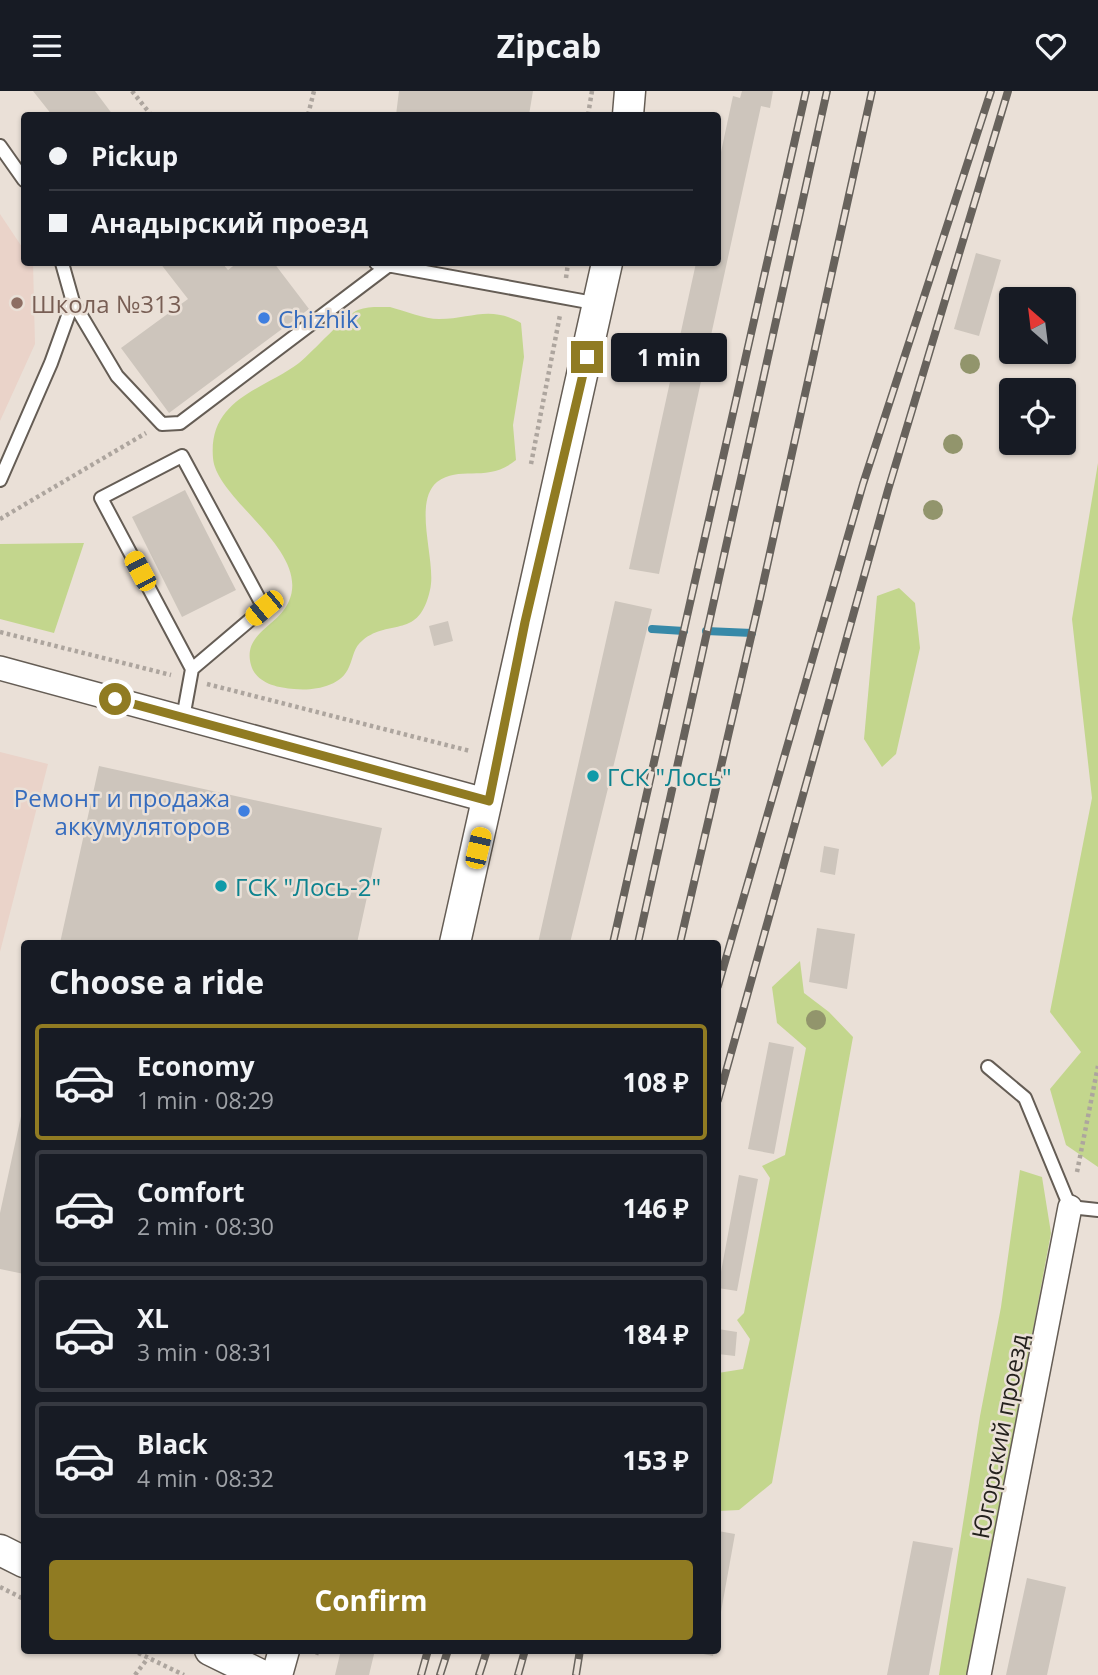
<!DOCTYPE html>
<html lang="en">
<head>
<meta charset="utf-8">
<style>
	body { margin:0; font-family:"Open Sans",sans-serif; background:#242831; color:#f1f3f6; height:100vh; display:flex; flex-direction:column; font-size:26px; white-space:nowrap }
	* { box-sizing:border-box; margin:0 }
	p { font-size:23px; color:#9ea1a6 }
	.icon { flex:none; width:38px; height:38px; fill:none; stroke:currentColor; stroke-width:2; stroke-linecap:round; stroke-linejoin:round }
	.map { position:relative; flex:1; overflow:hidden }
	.side { position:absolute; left:21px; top:849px; width:700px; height:714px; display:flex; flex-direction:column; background:#171b24; border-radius:7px; box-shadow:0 2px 5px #0004 }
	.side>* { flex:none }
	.banner { position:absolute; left:21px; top:21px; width:700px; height:154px; border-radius:7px; box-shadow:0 2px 5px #0004; display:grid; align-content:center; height:154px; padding:0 28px; background:#171b24 }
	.needle { width:46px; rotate:332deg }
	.controls { position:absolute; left:999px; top:196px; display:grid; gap:14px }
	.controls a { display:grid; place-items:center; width:77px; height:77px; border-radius:7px; background:#171b24; box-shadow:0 2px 5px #0004; font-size:35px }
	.end { position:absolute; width:32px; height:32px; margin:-16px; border:9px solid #907b22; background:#fff; box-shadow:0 0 0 4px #fff }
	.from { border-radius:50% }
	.bubble { position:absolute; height:49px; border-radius:7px; background:#171b24; box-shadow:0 2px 5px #0004; font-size:23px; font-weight:700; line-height:49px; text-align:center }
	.car { position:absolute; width:21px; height:42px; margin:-21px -10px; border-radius:9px; box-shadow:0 0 5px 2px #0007; background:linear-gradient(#f5c518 24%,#345 0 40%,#f5c518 0 76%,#345 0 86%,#f5c518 0) }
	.banner b { display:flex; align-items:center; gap:24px; height:66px; font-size:26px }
	.banner b+b { border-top:2px solid #363941 }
	.banner i { width:18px; height:18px; background:#f1f3f6 }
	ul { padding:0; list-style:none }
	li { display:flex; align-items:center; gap:21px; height:116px; margin:0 14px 10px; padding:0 14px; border:4px solid #363941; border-radius:7px }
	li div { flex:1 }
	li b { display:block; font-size:26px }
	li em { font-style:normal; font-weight:700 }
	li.current { border-color:#907b22 }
	li>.icon { width:63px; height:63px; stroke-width:1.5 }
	h2 { padding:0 28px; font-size:32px; line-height:84px }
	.cta { display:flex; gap:14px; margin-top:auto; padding:14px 28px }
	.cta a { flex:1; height:80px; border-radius:7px; background:#907b22; color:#fff; font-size:28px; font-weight:700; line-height:80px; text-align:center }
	header { display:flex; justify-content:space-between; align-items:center; height:91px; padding:0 28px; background:#171b24; font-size:32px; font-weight:700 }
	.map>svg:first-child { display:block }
</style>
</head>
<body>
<header><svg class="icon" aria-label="menu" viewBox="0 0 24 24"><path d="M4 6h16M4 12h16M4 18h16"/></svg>Zipcab<svg class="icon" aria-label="heart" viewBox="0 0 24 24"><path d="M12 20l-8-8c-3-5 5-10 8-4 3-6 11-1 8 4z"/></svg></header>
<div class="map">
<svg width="1098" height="1584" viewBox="0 0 1098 1584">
	<rect width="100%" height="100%" fill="#eae0d7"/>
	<path fill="#ead3c9" d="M0 123 24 159V172H33L35 253 0 330Z
		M0 661 48 673 0 861Z"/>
	<path fill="#c3d68d" d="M390 216C405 220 424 228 439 228 472 228 489 214 521 232L524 266 513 334 516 369C487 393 461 373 437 391 412 412 437 471 430 499 419 549 390 527 363 549 353 557 354 565 349 576 341 596 313 600 294 598 277 597 256 592 251 574 242 542 279 535 289 510 311 459 216 409 213 367 208 308 263 299 299 272 314 260 345 224 358 219 368 215 380 216 390 216Z
		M1098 372V1076L1066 1054 1050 998 1081 961 1050 921 1092 707 1072 528Z
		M84 452 54 542 0 528V453Z
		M899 497 915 512 920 557 896 663 882 676 864 648 877 505Z
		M800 870 804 902 829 921 853 946 772 1392 739 1419 718 1420V1282L743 1278 750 1248 737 1229 744 1222 770 1087 762 1075 785 1064 806 957 777 932 772 896Z
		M1020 1079 1042 1086 1051 1142 969 1584H939L980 1325 1001 1216Z"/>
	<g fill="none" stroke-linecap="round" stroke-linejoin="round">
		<path stroke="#3789a8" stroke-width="8" d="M652 538 684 540
			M706 540 752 542"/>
	</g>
	<path fill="#cdc5bc" d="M33 0H95L113 24H52Z
		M399 0H533L529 24H396Z
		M742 0H773L770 17 761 15 659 483 629 478 696 172H718V75L733 5 740 7Z
		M976 162 1001 169 979 245 954 238Z
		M160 172H222L228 179 237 172H274L309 218 169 322 121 257 188 208Z
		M185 399 236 499 182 526 132 426Z
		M615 510 652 518 570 852H538Z
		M448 530 453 550 434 555 429 535Z
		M99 675 382 737 357 852H60Z
		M824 755 839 758 835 784 820 781Z
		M817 837 855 843 847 898 809 891Z
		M769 951 794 956 774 1063 748 1058Z
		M23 1016H24V1183L0 1178V1122Z
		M739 1084 758 1088 737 1200 718 1197Z
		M718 1238 737 1241 735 1265 718 1263Z
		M718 1440 735 1443 719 1532H718Z
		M913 1450 953 1457 929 1584H887Z
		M1027 1487 1066 1496 1047 1584H1006Z
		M341 1559H375L369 1584H335Z
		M684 1559H714L713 1565Z"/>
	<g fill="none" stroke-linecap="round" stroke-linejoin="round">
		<defs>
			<path id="service" d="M0 55 24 89
				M376 172 599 213
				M73 211 117 285 162 333 180 332 389 174
				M0 389 51 272 73 211 62 172
				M183 627 192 578 101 407 182 365 264 517 192 578
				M988 976 1025 1007 1070 1116 1098 1119"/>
			<path id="minor" d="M0 577 489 710
				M979 1584 1070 1116"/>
			<path id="tertiary" d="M628 24 630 0
				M455 852 607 172
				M0 1459 24 1471
				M210 1559 261 1584
				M277 1584 284 1559"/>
		</defs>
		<use href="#service" stroke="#655d55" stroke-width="16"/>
		<use href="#minor" stroke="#655d55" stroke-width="26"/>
		<use href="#tertiary" stroke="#655d55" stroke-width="33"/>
		<path stroke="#ada59e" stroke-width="4.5" stroke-dasharray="3.5 3.5" stroke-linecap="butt" d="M132 0 151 24
			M308 24 314 0
			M588 24 592 0
			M566 187 568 172
			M531 373 560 224
			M0 428 146 342
			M0 541 171 584
			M207 593 470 660
			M1077 1081 1098 975
			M0 1496 24 1508
			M132 1559 184 1584
			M309 1559 321 1563
			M135 1584 148 1567"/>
		<use href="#service" stroke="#fff" stroke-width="12"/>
		<use href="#minor" stroke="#fff" stroke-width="23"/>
		<use href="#tertiary" stroke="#fff" stroke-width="30"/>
		<defs>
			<path id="rail" d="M613 852 806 0
				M638 852 827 0
				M680 852 760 507 872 0
				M718 895 863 393 991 0
				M718 1009 888 399 1008 0
				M421 1584 428 1559
				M440 1584 448 1559
				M479 1584 487 1559
				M518 1584 525 1559
				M576 1584 580 1559"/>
		</defs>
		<use href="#rail" stroke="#67625c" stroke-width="8"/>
		<use href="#rail" stroke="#eae0d7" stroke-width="5" stroke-dasharray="16" stroke-linecap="butt"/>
	</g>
	<g fill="#92956c">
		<circle cx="970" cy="273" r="10"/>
		<circle cx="953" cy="353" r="10"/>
		<circle cx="933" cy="419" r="10"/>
		<circle cx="816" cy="929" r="10"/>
	</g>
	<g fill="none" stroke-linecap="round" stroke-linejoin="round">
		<path stroke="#907b22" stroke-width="9" d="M115 608 489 710 525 531 587 266"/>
	</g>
	<circle fill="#8d6e63" stroke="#eae0d7" stroke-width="2.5" cx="17" cy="212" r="7"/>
	<g fill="#3f7fe0" stroke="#eae0d7" stroke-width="2.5">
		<circle cx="264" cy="227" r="7"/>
		<circle cx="244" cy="720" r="7"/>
	</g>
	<g fill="#0f9aa8" stroke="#eae0d7" stroke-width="2.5">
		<circle cx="593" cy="685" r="7"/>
		<circle cx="221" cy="795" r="7"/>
	</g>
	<g text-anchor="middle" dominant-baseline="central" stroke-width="5" stroke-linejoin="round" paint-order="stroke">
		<g font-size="24" fill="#785e54" stroke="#eae0d7" text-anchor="start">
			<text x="31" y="212">Школа №313</text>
		</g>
		<g font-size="24" fill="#366cbe" stroke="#eae0d7" text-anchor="start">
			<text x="278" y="227">Chizhik</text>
			<text x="230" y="706" text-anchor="end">Ремонт и продажа<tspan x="230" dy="28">аккумуляторов</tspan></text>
		</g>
		<g font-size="24" fill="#0d838f" stroke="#eae0d7" text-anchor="start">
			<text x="607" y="685">ГСК "Лось"</text>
			<text x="235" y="795">ГСК "Лось-2"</text>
		</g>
		<g font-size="24" fill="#24211d" stroke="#eae0d7">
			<text transform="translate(999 1345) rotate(-79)">Югорский проезд</text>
		</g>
	</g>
</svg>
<div class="controls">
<a><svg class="needle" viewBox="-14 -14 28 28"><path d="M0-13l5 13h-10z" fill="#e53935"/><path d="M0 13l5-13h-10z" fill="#9ea1a6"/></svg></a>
<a><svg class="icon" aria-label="locate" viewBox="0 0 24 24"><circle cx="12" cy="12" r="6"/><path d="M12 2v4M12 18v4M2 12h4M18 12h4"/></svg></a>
</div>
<i class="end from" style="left:115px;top:608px"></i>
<i class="end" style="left:587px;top:266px"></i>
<div class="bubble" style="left:611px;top:242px;width:116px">1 min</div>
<i class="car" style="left:140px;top:480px;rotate:332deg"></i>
<i class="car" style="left:264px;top:517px;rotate:230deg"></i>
<i class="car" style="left:478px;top:757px;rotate:13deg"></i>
<div class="banner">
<b><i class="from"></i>Pickup</b>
<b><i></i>Анадырский проезд</b>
</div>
<section class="side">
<h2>Choose a ride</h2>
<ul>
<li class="current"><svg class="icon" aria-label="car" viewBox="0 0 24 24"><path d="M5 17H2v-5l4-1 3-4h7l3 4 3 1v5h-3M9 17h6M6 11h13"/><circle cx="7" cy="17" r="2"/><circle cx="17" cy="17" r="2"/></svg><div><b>Economy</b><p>1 min · 08:29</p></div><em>108 ₽</em></li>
<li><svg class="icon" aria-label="car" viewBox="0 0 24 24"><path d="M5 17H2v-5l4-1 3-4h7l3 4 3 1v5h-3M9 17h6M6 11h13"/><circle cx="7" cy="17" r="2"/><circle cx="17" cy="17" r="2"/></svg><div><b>Comfort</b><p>2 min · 08:30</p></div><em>146 ₽</em></li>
<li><svg class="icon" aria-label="car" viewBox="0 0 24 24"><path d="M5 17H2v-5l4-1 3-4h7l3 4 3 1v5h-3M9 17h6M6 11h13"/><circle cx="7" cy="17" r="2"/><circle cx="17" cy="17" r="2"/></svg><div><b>XL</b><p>3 min · 08:31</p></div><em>184 ₽</em></li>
<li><svg class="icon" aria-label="car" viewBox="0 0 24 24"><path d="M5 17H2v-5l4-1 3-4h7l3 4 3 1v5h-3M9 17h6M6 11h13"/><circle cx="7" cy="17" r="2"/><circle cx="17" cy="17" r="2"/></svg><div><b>Black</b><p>4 min · 08:32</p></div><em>153 ₽</em></li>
</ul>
<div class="cta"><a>Confirm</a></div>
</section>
</div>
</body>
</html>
